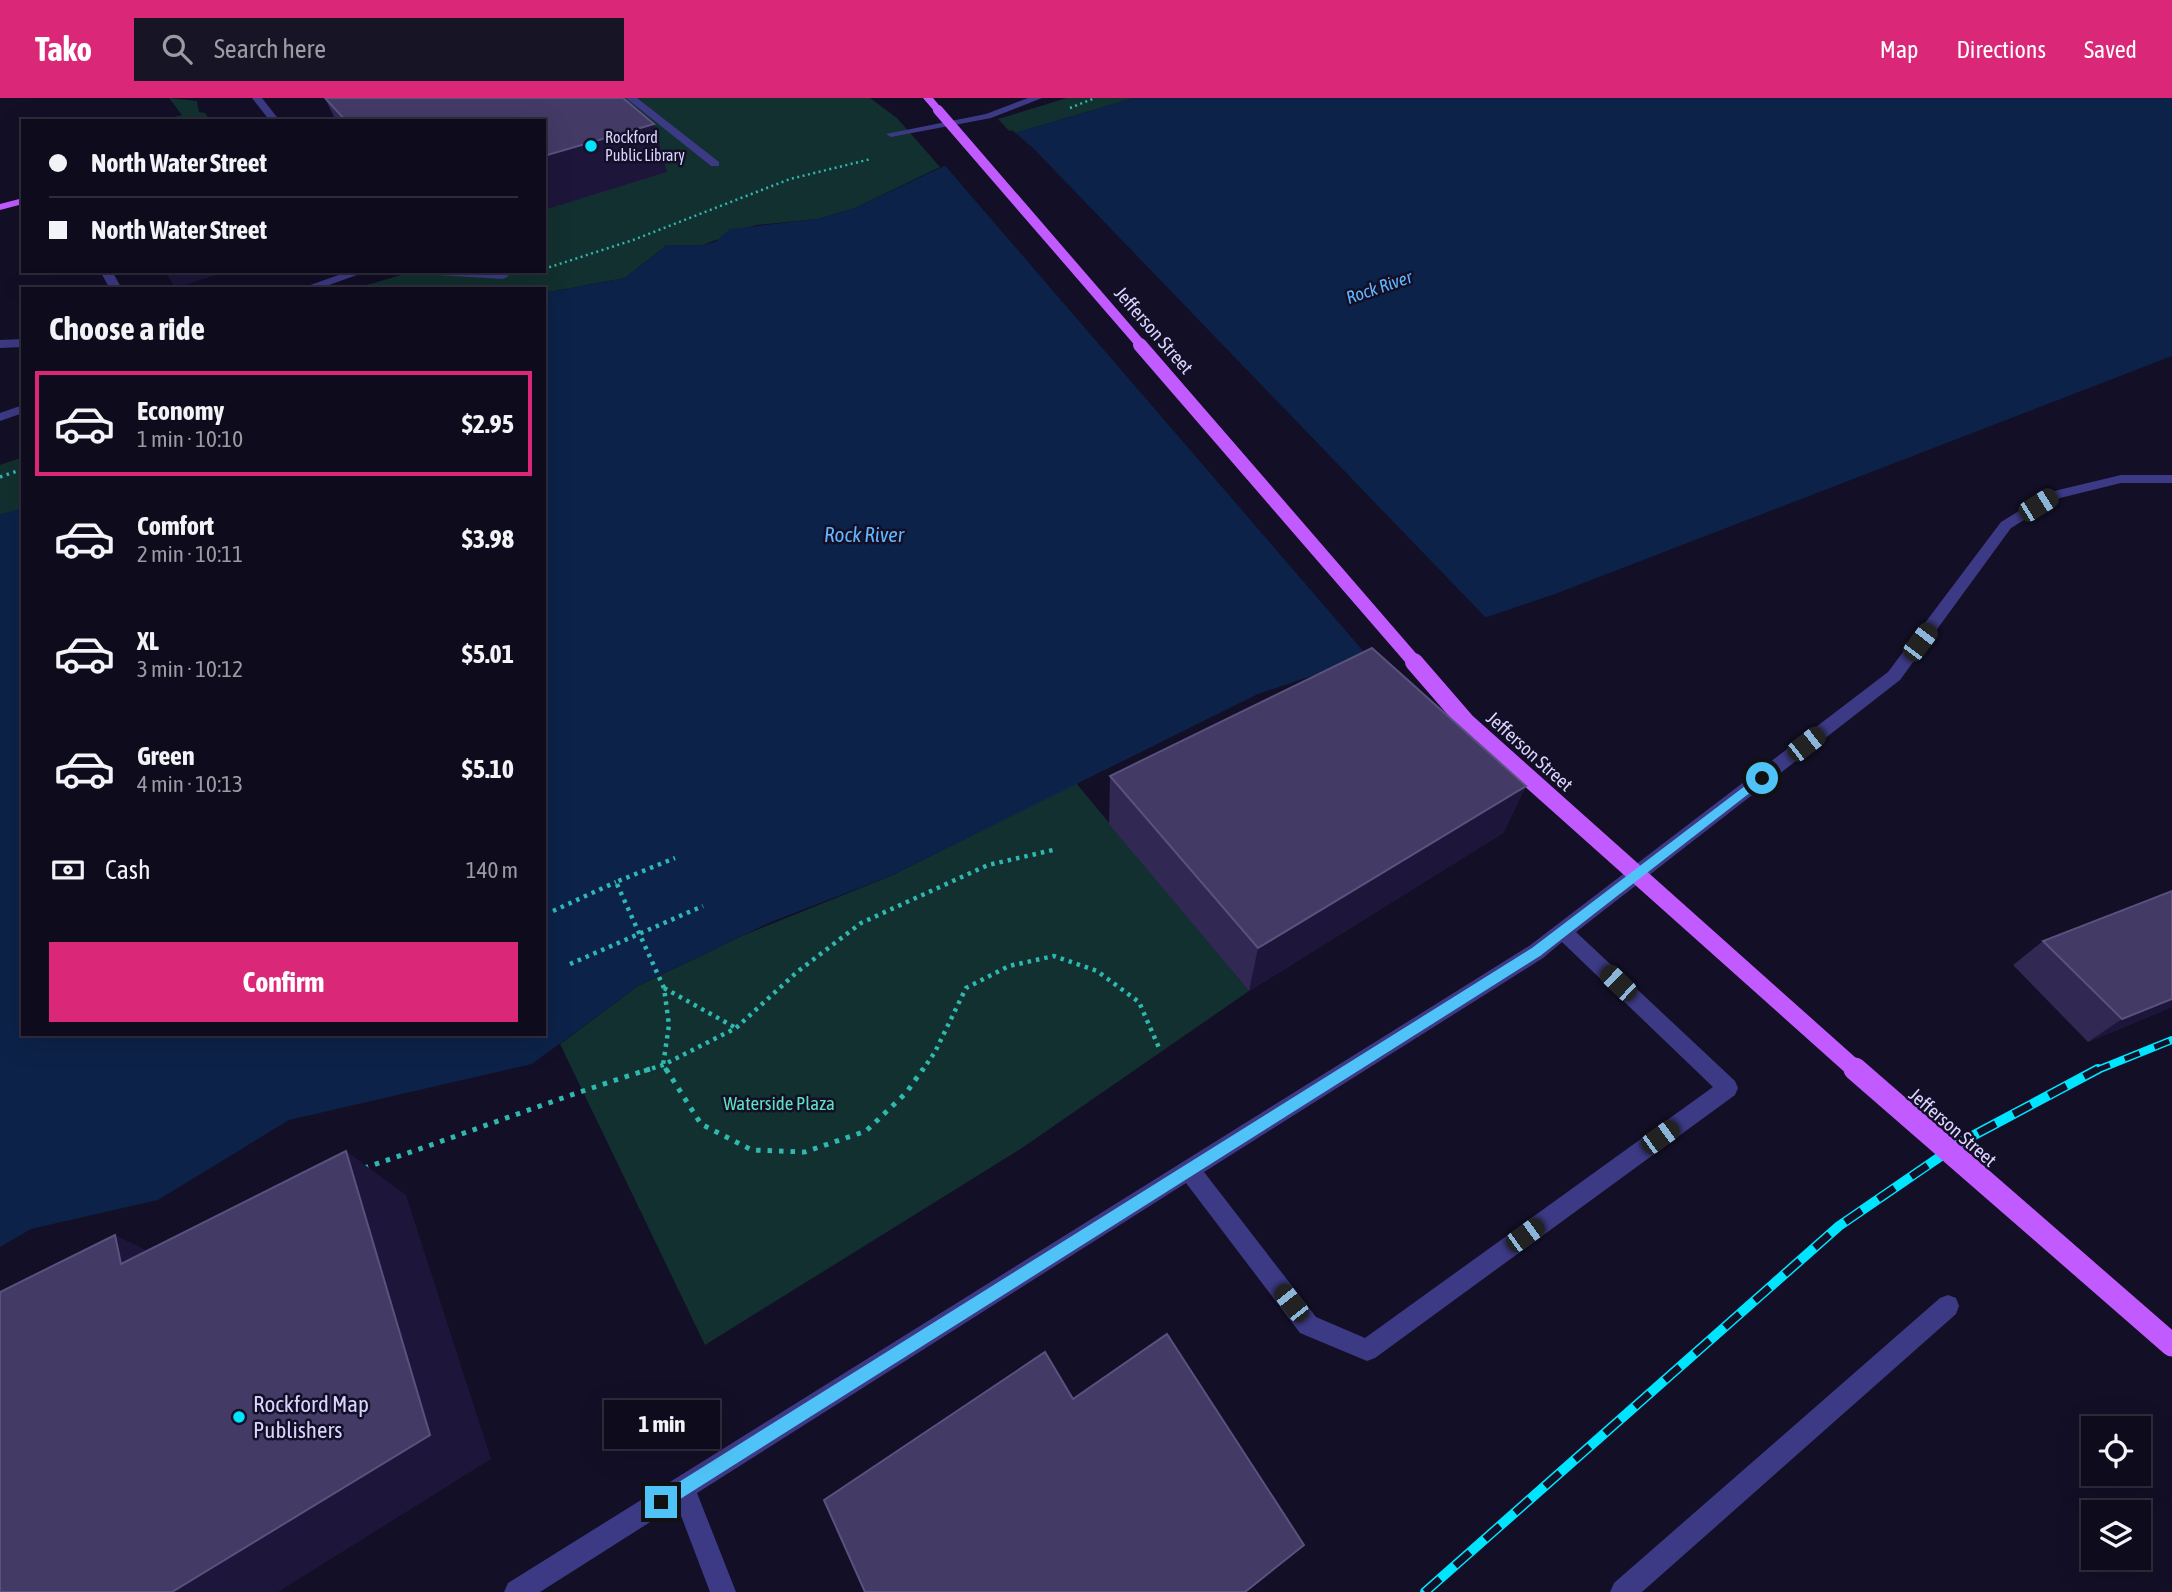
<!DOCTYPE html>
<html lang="en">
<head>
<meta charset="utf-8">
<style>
	body { margin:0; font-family:"Asap Condensed",sans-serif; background:#171425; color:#f1f3f6; height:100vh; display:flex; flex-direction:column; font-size:26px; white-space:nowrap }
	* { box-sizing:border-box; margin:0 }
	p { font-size:23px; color:#9b9ba3 }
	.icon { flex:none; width:38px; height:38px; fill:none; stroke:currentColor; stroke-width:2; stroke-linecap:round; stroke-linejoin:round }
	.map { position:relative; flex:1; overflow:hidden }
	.drawer { position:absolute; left:21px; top:189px; width:525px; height:749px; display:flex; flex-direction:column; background:#0e0b1c; border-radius:0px; box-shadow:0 7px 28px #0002,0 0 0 2px #2e2b3b }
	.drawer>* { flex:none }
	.guide { position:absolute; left:21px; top:21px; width:525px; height:154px; border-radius:0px; box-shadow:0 7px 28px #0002,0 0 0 2px #2e2b3b; display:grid; align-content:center; height:154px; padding:0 28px; background:#0e0b1c }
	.controls { position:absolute; left:2081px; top:1318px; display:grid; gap:14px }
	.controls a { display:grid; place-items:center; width:70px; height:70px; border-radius:0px; background:#0e0b1c; box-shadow:0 7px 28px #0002,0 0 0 2px #2e2b3b; font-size:35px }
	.end { position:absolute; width:32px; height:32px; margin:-16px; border:9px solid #4fc3f7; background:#111; box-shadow:0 0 0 4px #111 }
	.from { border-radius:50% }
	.bubble { position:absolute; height:49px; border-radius:0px; background:#0e0b1c; box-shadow:0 7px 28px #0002,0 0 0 2px #2e2b3b; font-size:23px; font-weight:700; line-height:49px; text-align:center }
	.car { position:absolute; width:21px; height:42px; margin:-21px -10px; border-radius:9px; box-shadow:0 0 5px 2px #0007; background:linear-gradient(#222 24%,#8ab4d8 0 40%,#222 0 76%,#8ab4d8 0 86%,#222 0) }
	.guide b { display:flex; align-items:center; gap:24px; height:66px; font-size:26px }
	.guide b+b { border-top:2px solid #2e2b3b }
	.guide i { width:18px; height:18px; background:#f1f3f6 }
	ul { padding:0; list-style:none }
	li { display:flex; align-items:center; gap:21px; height:105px; margin:0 14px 10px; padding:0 14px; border:4px solid transparent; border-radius:0px }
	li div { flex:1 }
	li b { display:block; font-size:26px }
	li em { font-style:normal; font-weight:700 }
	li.active { border-color:#db2777 }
	li>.icon { width:63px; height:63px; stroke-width:1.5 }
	h2 { padding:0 28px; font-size:32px; line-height:84px }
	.pay { display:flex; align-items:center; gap:18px; height:77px; padding:0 28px; font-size:26px }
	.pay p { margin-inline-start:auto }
	.cta { display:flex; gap:14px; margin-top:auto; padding:14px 28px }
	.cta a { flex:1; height:80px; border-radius:0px; background:#db2777; color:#fff; font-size:28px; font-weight:700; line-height:80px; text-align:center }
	header { display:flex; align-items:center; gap:42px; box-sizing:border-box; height:98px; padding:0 35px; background:#db2777; color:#fff }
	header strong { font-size:33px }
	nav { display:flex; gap:38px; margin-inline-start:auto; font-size:24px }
	.search { width:490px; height:63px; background:#171425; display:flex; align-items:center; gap:18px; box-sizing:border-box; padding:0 24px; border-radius:0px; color:#9b9ba3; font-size:26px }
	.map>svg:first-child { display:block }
</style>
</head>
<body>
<header>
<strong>Tako</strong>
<div class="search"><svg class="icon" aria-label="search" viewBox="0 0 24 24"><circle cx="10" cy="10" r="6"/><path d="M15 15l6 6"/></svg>Search here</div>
<nav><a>Map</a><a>Directions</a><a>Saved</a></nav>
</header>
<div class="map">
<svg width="2172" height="1494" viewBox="0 0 2172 1494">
	<rect width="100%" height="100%" fill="#130f26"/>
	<path fill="#12302f" d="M169 0 197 3 199 14 205 15 211 23H172L171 20 182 17Z
		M480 0H870L897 20 940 69 855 110 818 121 756 127 703 147H667L625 180 544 195V191H353L415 173H544V23Z
		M1067 0H1134L1012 36 998 21Z
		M23 359V410L0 417V367Z
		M1076 685 1249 893 1022 1050 705 1247 560 946 638 888 744 837 893 777Z"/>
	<path fill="#0c2248" d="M1134 0H2172V258L1555 496 1258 596 893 777 771 824 638 888 532 966 289 1022 158 1102 31 1131 0 1149V417L23 410V936H544V195L625 180 667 147H703L715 144 730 131 818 121 855 110 1012 36Z"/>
	<path fill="#130f26" d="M1012 32 1033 50 1488 522 1371 562 942 64Z"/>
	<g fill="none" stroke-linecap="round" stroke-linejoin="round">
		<path stroke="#2fb8b0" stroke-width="2.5" stroke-dasharray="2 3.5" stroke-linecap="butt" d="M1070 10 1095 0
			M544 171 633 142 790 81 871 61"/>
		<path stroke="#2fb8b0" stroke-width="3.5" stroke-dasharray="2.5 4.5" stroke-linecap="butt" d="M0 379 23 371"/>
		<path stroke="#2fb8b0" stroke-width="4.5" stroke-dasharray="3.5 5" stroke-linecap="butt" d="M553 813 616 784
			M570 866 703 808
			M664 890 616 784 675 760
			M644 973 663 967 736 930 797 874 861 825 988 767 1053 752
			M667 973 663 967 669 927 664 890 736 930
			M922 973 935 954 966 890 1009 868 1054 858 1097 873 1139 904 1160 952"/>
		<path stroke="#2fb8b0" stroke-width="5" stroke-dasharray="4.5 7" stroke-linecap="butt" d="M666 971 701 1026 752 1052 805 1054 866 1033 906 995 923 971
			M364 1070C460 1038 554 1001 650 971"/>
		<path fill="#3d3a85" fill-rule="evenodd" d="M252 0H262L280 23H270Z
			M626 0H637L719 64V68H711Z
			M1028 0H1042L991 20 891 39 886 36 986 16Z
			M100 173H112L122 191H110Z
			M350 173H368L318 191H299Z
			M416 173C436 173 494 168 509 178L503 181 421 176Z
			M23 241V249L0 250V242Z
			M23 307V315L0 323V315Z
			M2121 377H2172V385H2121L2060 400 2011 430 1900 582 1576 834 1735 983 1738 990 1735 997 1375 1260 1367 1263 1300 1235 1186 1085 697 1395 736 1494H710L677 1407 540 1494H504L508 1485 1529 848 1888 574 2001 424 2050 394ZM1562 844 1713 989 1365 1240 1316 1219 1204 1074 1543 860Z
			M1948 1197 1956 1200 1959 1208 1956 1216 1642 1494H1610L1614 1485 1940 1200Z"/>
		<path fill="#c25bff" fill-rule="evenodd" d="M923 0H933L943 12 941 14H935Z
			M23 100V106L0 112V106Z"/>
		<defs>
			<path id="rail-far1" d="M2095 973 2172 942"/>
			<path id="rail" d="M1425 1494 1839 1128 1963 1043 2098 971"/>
		</defs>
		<use href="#rail-far1" stroke="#00e5ff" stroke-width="8"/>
		<use href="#rail" stroke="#00e5ff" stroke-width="10"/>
		<use href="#rail-far1" stroke="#130f26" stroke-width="5" stroke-dasharray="16" stroke-linecap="butt"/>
		<use href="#rail" stroke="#130f26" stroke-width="7" stroke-dasharray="20" stroke-linecap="butt"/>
		<path stroke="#c25bff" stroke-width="10" d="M938 12 1142 248"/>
		<path stroke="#c25bff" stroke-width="14" d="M1140 247 1416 566"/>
		<path stroke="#c25bff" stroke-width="18" d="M1414 564 1466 624 1857 973"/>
		<path stroke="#c25bff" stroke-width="23" d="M1855 971 2172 1247"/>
	</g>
	<path fill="#312854" d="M325 0H623L654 26 667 74 544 112V23H336Z
		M1110 678 1526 688 1503 735 1249 893 1109 726Z
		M2172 793V909L2088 944 2013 867 2043 843Z"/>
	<path fill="#1d163a" d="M654 26 667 74 544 112V58Z
		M165 173H229L175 190Z
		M1526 688 1503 735 1249 893 1258 850Z
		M2172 901V909L2088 944 2122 921Z
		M346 1053 406 1097 491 1361 278 1494H172Z
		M115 1137 197 1177 121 1166Z"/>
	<path fill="#433a66" stroke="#5a527e" stroke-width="2" d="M325 0H623L654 26 544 58V23H346Z
		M1372 550 1526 688 1258 850 1110 678Z
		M2172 793V901L2122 921 2043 843Z
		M346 1053 430 1337 172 1494H0V1194L115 1137 121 1166Z
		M1167 1236 1304 1447 1245 1494H865L824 1402 1045 1254 1073 1301Z"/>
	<path fill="#4fc3f7" d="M1762 675 1767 680 1765 683 1540 858 666 1410H655V1399L1532 850Z"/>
	<g fill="#00e5ff" stroke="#130f26" stroke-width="2.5">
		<circle cx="591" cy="48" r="7"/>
		<circle cx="239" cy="1319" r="7"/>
	</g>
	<g text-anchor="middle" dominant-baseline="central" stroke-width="5" stroke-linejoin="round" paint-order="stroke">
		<g font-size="16" fill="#d9d4ff" stroke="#130f26" text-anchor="start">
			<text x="605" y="39">Rockford<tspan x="605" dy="18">Public Library</tspan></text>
		</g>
		<g font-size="18" font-style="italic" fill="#62b6ff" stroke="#130f26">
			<text transform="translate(1379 189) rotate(-19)">Rock River</text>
		</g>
		<g font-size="19" fill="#d9d4ff" stroke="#130f26">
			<text transform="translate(1154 232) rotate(49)">Jefferson Street</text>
			<text transform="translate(1530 653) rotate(42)">Jefferson Street</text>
			<text transform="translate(1953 1029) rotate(41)">Jefferson Street</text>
		</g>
		<g font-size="19" fill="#5fe0c0" stroke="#130f26">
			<text x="779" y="1005">Waterside Plaza</text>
		</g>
		<g font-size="21" font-style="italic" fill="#62b6ff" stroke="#130f26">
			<text x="864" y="436">Rock River</text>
		</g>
		<g font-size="23" fill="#d9d4ff" stroke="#130f26" text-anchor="start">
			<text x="253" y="1306">Rockford Map<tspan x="253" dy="26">Publishers</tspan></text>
		</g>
	</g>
</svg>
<div class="controls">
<a><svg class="icon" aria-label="locate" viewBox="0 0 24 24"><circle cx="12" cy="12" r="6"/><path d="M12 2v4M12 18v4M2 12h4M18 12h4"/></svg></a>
<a><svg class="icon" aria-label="layers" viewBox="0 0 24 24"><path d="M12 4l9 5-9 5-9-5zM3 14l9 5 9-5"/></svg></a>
</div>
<i class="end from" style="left:1762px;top:680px"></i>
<i class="end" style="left:661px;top:1404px"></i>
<div class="bubble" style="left:604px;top:1302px;width:116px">1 min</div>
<i class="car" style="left:2038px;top:407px;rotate:58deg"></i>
<i class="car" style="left:1920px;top:544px;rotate:37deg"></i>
<i class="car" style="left:1806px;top:646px;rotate:52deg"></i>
<i class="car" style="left:1618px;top:885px;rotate:314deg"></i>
<i class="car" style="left:1660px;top:1039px;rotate:54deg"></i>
<i class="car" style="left:1525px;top:1137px;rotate:54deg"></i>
<i class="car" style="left:1291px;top:1205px;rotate:322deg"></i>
<div class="guide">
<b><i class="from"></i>North Water Street</b>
<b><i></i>North Water Street</b>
</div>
<section class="drawer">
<h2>Choose a ride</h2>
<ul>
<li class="active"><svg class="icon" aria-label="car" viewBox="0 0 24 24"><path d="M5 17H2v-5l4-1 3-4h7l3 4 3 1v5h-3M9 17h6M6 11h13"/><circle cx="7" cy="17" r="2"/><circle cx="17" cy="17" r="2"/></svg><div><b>Economy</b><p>1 min · 10:10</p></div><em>$2.95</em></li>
<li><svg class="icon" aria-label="car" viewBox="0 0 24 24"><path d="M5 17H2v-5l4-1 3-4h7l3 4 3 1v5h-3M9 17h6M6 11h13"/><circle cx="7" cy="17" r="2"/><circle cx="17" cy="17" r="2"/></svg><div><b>Comfort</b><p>2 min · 10:11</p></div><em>$3.98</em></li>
<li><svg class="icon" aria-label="car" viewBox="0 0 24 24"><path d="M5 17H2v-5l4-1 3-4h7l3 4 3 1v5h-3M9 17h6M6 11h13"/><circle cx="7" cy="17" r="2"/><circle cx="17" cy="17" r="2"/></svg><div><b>XL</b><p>3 min · 10:12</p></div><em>$5.01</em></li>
<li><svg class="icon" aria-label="car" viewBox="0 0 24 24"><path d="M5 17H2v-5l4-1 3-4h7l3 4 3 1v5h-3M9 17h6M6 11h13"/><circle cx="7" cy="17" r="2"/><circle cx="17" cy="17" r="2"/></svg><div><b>Green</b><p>4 min · 10:13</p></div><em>$5.10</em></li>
</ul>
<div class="pay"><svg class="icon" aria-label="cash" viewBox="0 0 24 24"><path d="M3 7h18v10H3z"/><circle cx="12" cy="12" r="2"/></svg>Cash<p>140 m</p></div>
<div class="cta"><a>Confirm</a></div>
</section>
</div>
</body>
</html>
